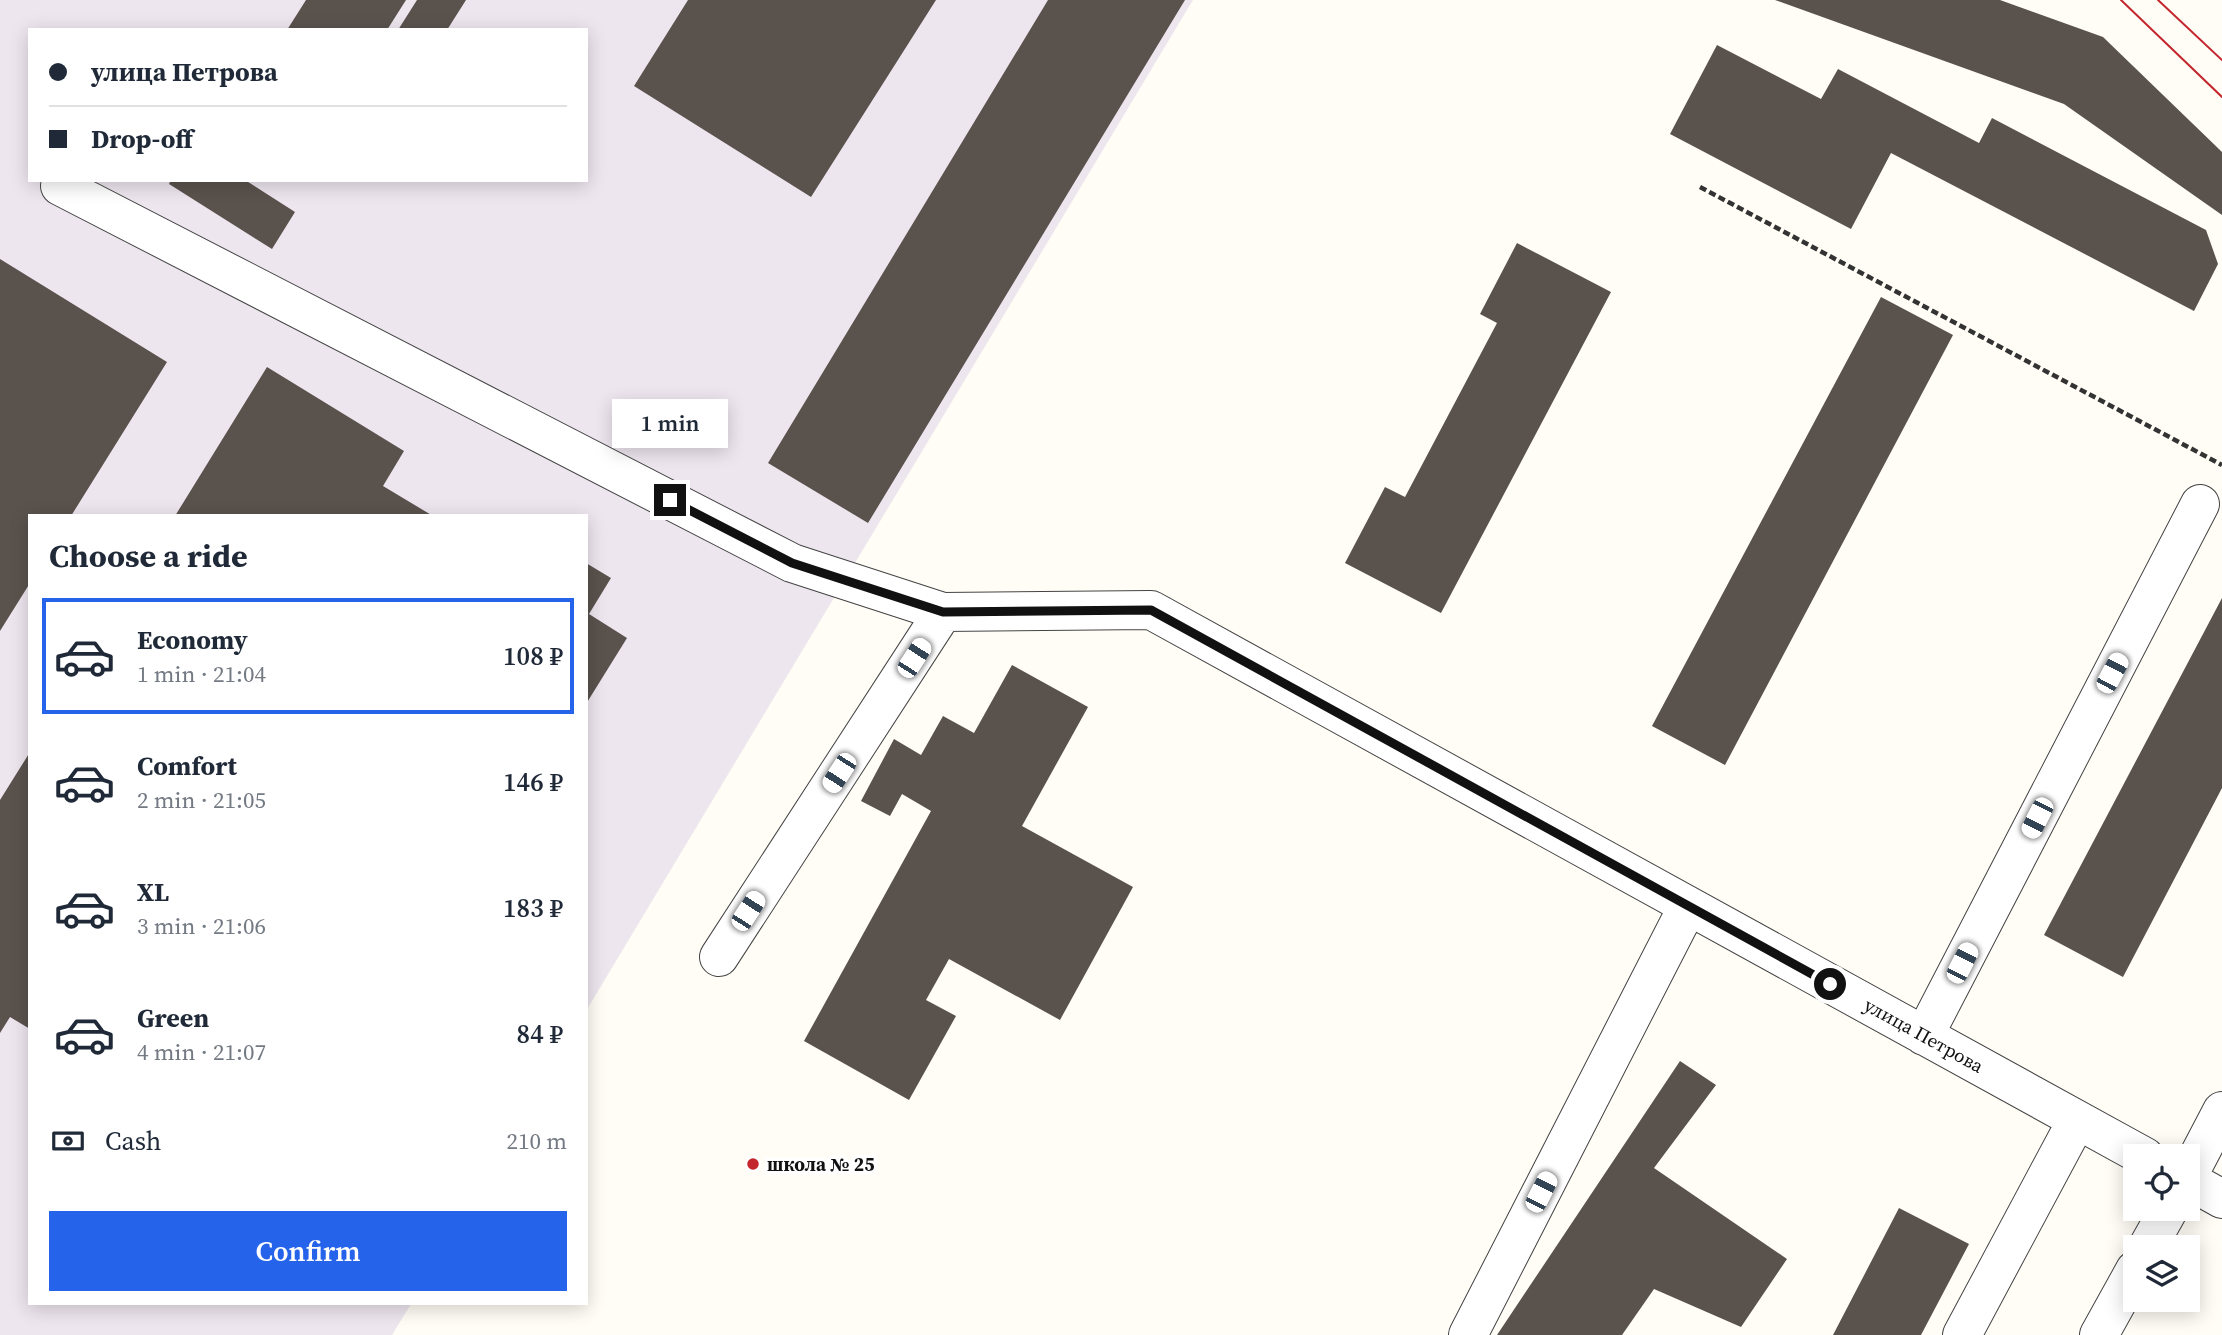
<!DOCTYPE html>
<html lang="en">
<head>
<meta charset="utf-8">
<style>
	body { margin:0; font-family:"Source Serif 4",serif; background:#f6f6f7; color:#1f2937; height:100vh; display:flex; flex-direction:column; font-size:26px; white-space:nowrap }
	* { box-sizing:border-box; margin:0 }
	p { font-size:23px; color:#747a83 }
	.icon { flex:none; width:38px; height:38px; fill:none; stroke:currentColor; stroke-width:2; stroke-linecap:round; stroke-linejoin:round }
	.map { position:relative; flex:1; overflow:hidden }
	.panel { position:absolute; left:28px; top:514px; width:560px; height:791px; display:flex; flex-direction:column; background:#fff; border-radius:0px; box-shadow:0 4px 18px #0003 }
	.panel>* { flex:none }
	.hud { position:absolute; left:28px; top:28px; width:560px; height:154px; border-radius:0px; box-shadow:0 4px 18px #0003; display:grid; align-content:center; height:154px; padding:0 21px; background:#fff }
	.fabs { position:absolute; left:2123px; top:1144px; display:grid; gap:14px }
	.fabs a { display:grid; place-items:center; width:77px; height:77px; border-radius:0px; background:#fff; box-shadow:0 4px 18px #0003; font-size:35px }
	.end { position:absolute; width:32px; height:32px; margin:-16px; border:9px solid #111; background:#fff; box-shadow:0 0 0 4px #fff }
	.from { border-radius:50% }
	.bubble { position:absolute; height:49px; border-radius:0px; background:#fff; box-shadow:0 4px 18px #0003; font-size:23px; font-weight:600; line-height:49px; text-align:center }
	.car { position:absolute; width:21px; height:42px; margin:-21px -10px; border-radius:9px; box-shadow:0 0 5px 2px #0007; background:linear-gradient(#fff 24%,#345 0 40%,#fff 0 76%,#345 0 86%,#fff 0) }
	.hud b { display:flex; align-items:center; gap:24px; height:66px; font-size:26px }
	.hud b+b { border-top:2px solid #e0e1e3 }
	.hud i { width:18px; height:18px; background:#1f2937 }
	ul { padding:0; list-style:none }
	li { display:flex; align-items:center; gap:21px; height:116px; margin:0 14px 10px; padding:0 7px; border:4px solid transparent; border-radius:0px }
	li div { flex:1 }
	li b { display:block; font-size:26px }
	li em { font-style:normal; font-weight:600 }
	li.current { border-color:#2563eb }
	li>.icon { width:63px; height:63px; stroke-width:1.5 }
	h2 { padding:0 21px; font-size:32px; line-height:84px }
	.pay { display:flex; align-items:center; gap:18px; height:77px; padding:0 21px; font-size:26px }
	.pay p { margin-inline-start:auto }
	.button { display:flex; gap:14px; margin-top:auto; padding:14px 21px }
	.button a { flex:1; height:80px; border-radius:0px; background:#2563eb; color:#fff; font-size:28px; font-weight:600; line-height:80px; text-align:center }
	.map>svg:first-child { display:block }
</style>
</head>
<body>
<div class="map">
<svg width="2222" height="1335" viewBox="0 0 2222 1335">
	<rect width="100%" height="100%" fill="#fffdf5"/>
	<path fill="#eee6ef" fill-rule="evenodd" d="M0 0H1193L586 1011V516H30V1304H411L392 1335H0ZM30 30H586V180H30Z"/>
	<path fill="#5a524d" d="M306 0H406L387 30H287Z
		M417 0H466L447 30H398Z
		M688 0H936L811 197 634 86Z
		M1048 0H1185L868 523 768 463Z
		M1775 0H2000L2103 37 2222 152V215L2064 104Z
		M1717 45 1821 99 1838 69 1979 143 1992 118 2206 230 2218 264 2194 311 1891 153 1851 229 1670 134Z
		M171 180H245L295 212 272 249 169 184Z
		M1517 243 1611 292 1441 613 1345 563 1385 487 1405 497 1497 323 1480 314Z
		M0 259 167 362 71 516H30V583L0 631Z
		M1881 297 1953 335 1725 765 1652 726Z
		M267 367 404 451 383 486 433 516H175Z
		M586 563 611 578 589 614 627 638 586 704Z
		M2222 598V788L2123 977 2044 935Z
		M1012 665 1088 707 1022 826 1133 887 1060 1020 949 959 926 1000 956 1016 909 1100 804 1041 931 811 902 794 890 816 861 801 894 739 921 755 943 716 974 733Z
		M30 752V1029L10 1017 0 1033V800Z
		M1680 1061 1716 1085 1654 1168 1787 1259 1741 1327 1654 1289 1622 1335H1497Z
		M1899 1208 1969 1244 1921 1335H1833Z"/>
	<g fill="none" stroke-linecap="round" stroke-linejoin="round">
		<defs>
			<path id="minor" d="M60 186 792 563 943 612 1151 610 2145 1157
				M719 957 943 612
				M1924 1036 2200 504
				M2188 1176 2222 1111
				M2188 1180 2222 1199
				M2147 1248 2169 1209
				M1468 1335 1688 906
				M1962 1335 2077 1120
				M2099 1335 2135 1270"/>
		</defs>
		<use href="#minor" stroke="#444" stroke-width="40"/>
		<path stroke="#333" stroke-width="4.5" stroke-dasharray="7 3.5" stroke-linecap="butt" d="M1700 187 2222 465"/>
		<use href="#minor" stroke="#fff" stroke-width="38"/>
		<path stroke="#c4262e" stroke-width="2" d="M2121 0 2222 97
			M2158 0 2222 60"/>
	</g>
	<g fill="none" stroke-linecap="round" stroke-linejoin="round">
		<path stroke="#111" stroke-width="9" d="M670 500 792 563 943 612 1151 610 1830 984"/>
	</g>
	<circle fill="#c4262e" stroke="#fff" stroke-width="2.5" cx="753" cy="1164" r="7"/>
	<g text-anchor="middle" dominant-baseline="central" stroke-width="7" stroke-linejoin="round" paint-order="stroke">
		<g font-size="19" fill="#111" stroke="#fff">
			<text transform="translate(1924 1035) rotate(29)">улица Петрова</text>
		</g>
		<g font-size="19" font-weight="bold" fill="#111" stroke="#fff" text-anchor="start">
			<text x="767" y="1164">школа № 25</text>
		</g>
	</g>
</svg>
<div class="fabs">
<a><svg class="icon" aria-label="locate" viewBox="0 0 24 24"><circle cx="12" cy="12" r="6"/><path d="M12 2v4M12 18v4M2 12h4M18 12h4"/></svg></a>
<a><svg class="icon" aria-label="layers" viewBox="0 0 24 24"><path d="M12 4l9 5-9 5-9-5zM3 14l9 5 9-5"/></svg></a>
</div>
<i class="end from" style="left:1830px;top:984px"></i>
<i class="end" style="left:670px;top:500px"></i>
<div class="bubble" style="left:612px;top:399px;width:116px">1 min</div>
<i class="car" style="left:914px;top:658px;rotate:33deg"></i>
<i class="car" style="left:2112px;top:673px;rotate:28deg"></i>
<i class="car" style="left:839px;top:773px;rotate:213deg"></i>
<i class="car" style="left:2037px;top:818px;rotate:207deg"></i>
<i class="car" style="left:748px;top:911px;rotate:33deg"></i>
<i class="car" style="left:1962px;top:963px;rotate:27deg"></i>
<i class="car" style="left:1541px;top:1192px;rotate:27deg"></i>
<div class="hud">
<b><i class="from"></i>улица Петрова</b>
<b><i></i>Drop-off</b>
</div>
<section class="panel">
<h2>Choose a ride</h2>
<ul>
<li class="current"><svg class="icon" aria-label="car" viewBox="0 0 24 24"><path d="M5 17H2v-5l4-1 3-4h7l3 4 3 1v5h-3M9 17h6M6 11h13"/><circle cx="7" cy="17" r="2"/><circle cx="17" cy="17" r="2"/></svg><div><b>Economy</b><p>1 min · 21:04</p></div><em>108 ₽</em></li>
<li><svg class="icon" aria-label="car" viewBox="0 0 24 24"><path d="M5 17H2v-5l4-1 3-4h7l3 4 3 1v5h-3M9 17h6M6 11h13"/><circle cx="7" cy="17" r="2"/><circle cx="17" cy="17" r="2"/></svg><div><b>Comfort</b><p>2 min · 21:05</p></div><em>146 ₽</em></li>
<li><svg class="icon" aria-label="car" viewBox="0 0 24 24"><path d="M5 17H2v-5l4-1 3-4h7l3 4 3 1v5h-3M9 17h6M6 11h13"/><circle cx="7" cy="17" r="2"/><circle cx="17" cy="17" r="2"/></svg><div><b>XL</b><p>3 min · 21:06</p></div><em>183 ₽</em></li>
<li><svg class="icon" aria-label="car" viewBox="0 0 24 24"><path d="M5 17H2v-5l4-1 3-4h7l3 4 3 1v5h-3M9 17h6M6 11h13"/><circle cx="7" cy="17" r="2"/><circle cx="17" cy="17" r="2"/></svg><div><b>Green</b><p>4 min · 21:07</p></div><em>84 ₽</em></li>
</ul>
<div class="pay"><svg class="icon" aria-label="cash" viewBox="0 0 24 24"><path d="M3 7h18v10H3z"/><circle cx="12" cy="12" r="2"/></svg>Cash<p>210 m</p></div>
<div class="button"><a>Confirm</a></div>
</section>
</div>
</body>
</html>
